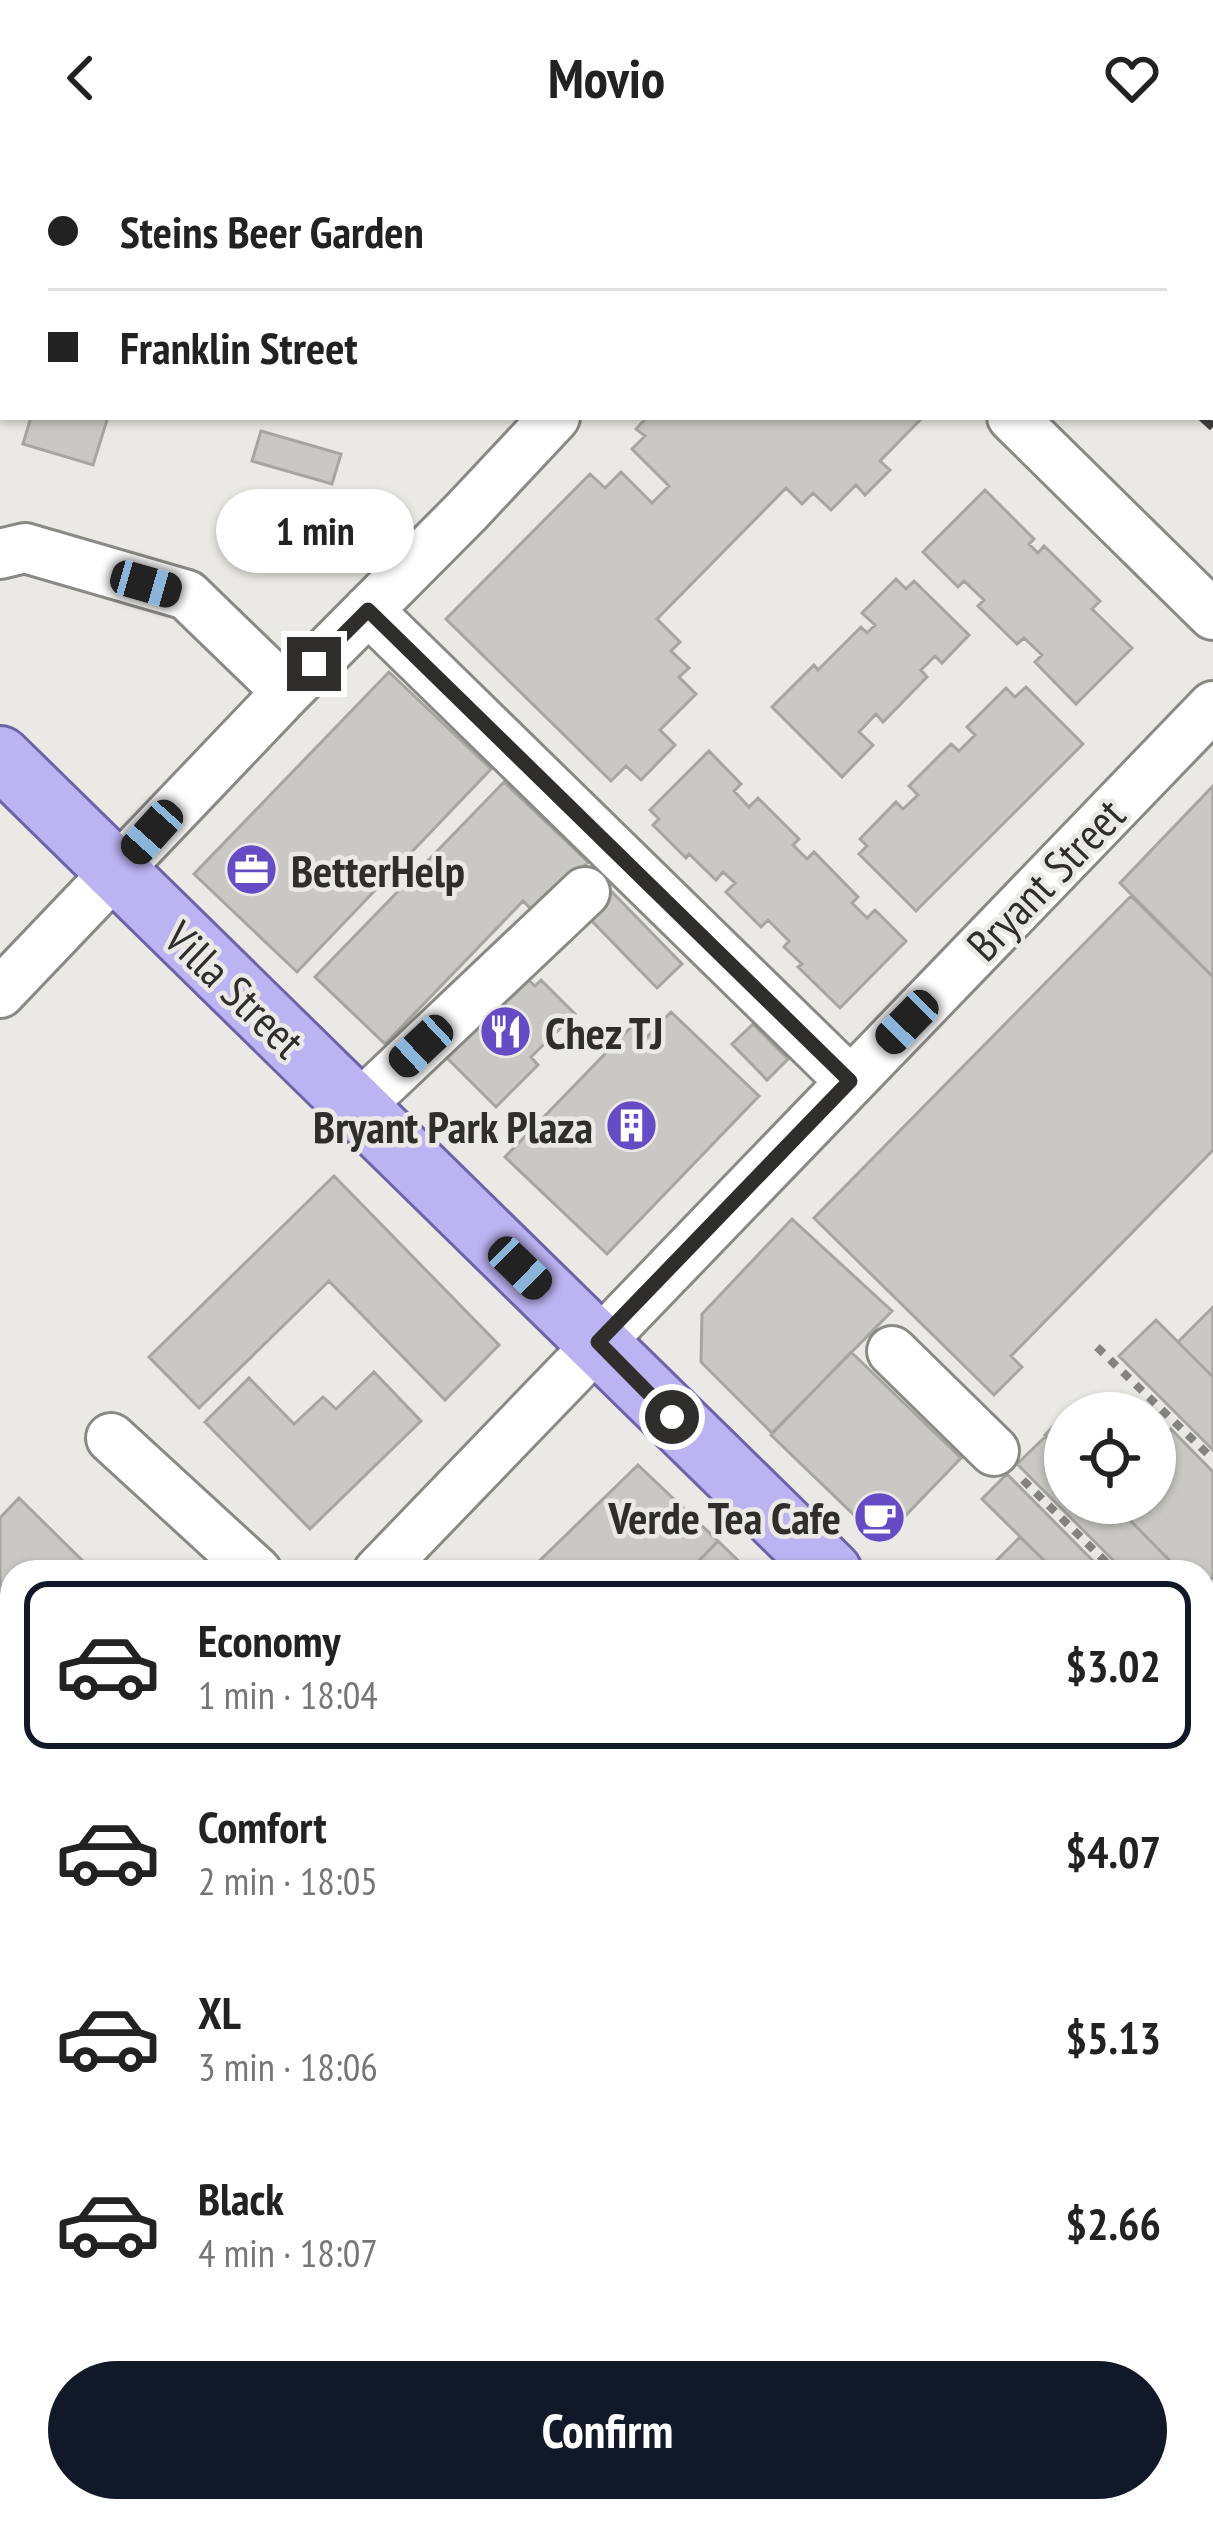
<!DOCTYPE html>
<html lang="en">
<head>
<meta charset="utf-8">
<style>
	body { margin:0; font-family:"PT Sans Narrow",sans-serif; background:#f6f6f6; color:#222; height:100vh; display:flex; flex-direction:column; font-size:45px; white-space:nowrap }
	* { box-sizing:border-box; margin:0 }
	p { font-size:39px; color:#767676 }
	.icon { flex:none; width:66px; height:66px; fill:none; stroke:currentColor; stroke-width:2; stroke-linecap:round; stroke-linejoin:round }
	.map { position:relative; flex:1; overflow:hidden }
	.drawer { position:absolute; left:0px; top:1404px; width:1215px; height:963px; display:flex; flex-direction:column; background:#fff; border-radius:36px 36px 0 0; box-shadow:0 3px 9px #0004 }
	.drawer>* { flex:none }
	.banner { position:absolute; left:0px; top:0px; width:1215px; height:264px; box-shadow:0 3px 9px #0004; display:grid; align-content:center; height:264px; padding:0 48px; background:#fff }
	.controls { position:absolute; left:1044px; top:1236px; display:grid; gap:24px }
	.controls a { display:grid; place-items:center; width:132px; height:132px; border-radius:50%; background:#fff; box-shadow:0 3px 9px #0004; font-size:60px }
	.end { position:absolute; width:54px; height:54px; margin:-27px; border:15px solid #2f2e2d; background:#fff; box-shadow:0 0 0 6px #fff }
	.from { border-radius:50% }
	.bubble { position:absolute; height:84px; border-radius:42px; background:#fff; box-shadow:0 3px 9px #0004; font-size:39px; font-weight:800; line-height:84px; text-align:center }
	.car { position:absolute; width:36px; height:72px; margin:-36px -18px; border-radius:15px; box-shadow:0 0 9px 3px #0007; background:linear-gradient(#222 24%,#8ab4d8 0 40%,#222 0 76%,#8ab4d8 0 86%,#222 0) }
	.banner b { display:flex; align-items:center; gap:42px; height:114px; font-size:45px }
	.banner b+b { border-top:3px solid #e0e0e0 }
	.banner i { width:30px; height:30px; background:#222 }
	ul { padding:21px 0 0; list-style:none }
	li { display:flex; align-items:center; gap:36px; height:168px; margin:0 24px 18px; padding:0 24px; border:6px solid transparent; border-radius:24px }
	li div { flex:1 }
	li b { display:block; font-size:45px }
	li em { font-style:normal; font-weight:800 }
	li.on { border-color:#111827 }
	li>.icon { width:108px; height:108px; stroke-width:1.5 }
	.cta { display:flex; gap:24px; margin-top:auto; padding:24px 48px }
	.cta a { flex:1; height:138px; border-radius:72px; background:#111827; color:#fff; font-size:48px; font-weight:800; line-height:138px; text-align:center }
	header { display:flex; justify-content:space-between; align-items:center; height:156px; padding:0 48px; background:#fff; font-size:54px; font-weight:800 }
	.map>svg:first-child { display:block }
</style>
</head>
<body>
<header><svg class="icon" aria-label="back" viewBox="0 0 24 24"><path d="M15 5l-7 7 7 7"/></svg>Movio<svg class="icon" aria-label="heart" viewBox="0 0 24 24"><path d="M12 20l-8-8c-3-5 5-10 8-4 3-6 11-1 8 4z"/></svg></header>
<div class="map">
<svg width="1213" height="2366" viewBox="0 0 1213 2366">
	<rect width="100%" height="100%" fill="#ebe9e5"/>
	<path fill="#cac8c5" stroke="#a7a5a2" stroke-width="3" d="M31 261H108L93 309 23 288Z
		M647 261 922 262 880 305 890 314 865 339 856 329 831 354 813 337 802 348 786 332 657 463 680 486 671 495 689 512 679 521 696 538 660 574 675 589 641 624 626 610 611 625 446 463 590 318 605 332 621 316 652 347 669 330 632 293 645 280 636 273Z
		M261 275 341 298 332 328 252 305Z
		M985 334 1034 383 1029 388 1038 397 1044 390 1100 445 1092 453 1132 492 1076 548 1035 506 1042 499 1024 482 1017 488 978 450 984 444 964 425 958 431 923 396Z
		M896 423 906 433 914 425 969 479 942 507 935 500 921 514 927 521 883 566 876 558 859 576 873 589 842 621 772 551 814 509 818 514 861 471 867 477 875 469 862 457Z
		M389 516 491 613 297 816 194 718Z
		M1026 531 1083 588 916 755 859 698 867 690 860 683 896 646 903 653 918 639 909 630 951 588 959 595 975 579 967 571 1006 532 1015 541Z
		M709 595 741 628 734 635 749 651 758 642 799 683 793 689 807 703 814 696 858 741 852 747 867 762 875 754 906 785 840 852 798 811 802 808 784 791 789 785 768 764 761 771 726 736 735 727 723 716 716 724 689 698 686 702 653 669 659 663 650 654Z
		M504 626 588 706 537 759 523 745 385 888 315 821Z
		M1213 630V821L1120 727Z
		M612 736 682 808 657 832 587 760Z
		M1131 740 1213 821V994L1011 1200 1022 1211 994 1239 814 1062Z
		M518 814 535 830 541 824 575 858 531 901 538 909 496 951 438 893Z
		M671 856 759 940 607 1098 505 1001 636 866 642 870 639 874 647 881Z
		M753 868 788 903 767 924 732 888Z
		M334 1020 499 1189 445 1244 329 1125 199 1252 149 1201Z
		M792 1063 892 1155 772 1277 701 1206 702 1158Z
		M1213 1151V1221L1178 1186Z
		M1156 1164 1213 1221V1294L1119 1200Z
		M851 1196 961 1302 881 1385 771 1279Z
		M374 1216 421 1265 310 1373 205 1266 249 1222 294 1268 323 1241 336 1253Z
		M1065 1258V1299L1045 1279Z
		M1171 1273 1213 1316V1421L1203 1431V1416H1181L1113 1347H1155V1289Z
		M1046 1280 1065 1299V1347H1113L1181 1416H1125L1017 1308Z
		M638 1309 718 1385 688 1416H528Z
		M1007 1318 1104 1416H1056L982 1343Z
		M19 1342 94 1416H12V1686L0 1699V1362Z
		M1020 1381 1051 1411 1056 1416H985Z
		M718 1385 750 1416H688Z
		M1213 1628V1717L1203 1707V1638Z
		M1213 1886V2010L1203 2000V1896Z
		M0 2005 12 2017V2226L0 2238Z
		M12 2309V2355H189L200 2366H0V2322Z
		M189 2355H299L288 2366H200Z
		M508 2355H662L673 2366H519Z
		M662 2355H784L774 2366H673Z"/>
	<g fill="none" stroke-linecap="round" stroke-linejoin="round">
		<defs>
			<path id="minor" d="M748 0 751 3
				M1012 261 1213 459
				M0 398 25 392 187 439 287 536
				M368 454 850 925
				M0 837 287 536 466 356 555 261
				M357 952 585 736
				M892 1195 994 1295
				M111 1282 257 1416
				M378 1416 1213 550
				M1203 1529 1213 1519
				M0 1804 12 1791
				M0 1938 12 1950
				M0 2271 12 2259
				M426 2355 438 2366"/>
			<path id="major" d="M0 601 831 1416
				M1203 1780 1213 1790"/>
		</defs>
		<use href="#minor" stroke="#8b8986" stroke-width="54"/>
		<use href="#major" stroke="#6d63a7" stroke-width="66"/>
		<path stroke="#848380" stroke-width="8" stroke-dasharray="9 9" stroke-linecap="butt" d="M1097 1191 1213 1303
			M1023 1324 1116 1416"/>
		<use href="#minor" stroke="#fff" stroke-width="48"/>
		<use href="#major" stroke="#bcb3f2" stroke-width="60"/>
		<path stroke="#424140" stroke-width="9" stroke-dasharray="24 12" stroke-linecap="butt" d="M936 0 939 3
			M979 0 982 3
			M1212 227 1213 228
			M1202 261 1213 271"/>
	</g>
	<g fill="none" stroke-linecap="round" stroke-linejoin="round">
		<path stroke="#2f2e2d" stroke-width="15" d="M314 508 368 454 850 925 598 1186 672 1261"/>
	</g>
	<defs>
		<symbol id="office-disc" viewBox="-11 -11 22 22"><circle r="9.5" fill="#654bc4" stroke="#ebe9e5"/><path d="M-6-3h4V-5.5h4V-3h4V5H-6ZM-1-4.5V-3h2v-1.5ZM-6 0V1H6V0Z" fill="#fff"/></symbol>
		<symbol id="restaurant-disc" viewBox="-11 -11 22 22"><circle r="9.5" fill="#654bc4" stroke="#ebe9e5"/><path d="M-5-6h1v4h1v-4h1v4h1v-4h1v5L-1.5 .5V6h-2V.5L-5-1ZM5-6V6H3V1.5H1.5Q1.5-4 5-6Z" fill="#fff"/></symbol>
		<symbol id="building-disc" viewBox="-11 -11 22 22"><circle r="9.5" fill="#654bc4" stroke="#ebe9e5"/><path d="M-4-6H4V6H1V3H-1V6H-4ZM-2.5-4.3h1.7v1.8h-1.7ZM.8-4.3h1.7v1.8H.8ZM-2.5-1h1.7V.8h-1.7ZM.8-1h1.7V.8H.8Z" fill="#fff"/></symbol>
		<symbol id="cafe-disc" viewBox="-11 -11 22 22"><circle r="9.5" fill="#654bc4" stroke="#ebe9e5"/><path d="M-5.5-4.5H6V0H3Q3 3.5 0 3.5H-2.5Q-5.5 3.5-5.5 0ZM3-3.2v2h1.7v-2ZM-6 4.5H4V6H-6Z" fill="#fff"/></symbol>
	</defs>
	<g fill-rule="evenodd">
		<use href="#office-disc" x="222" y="684" width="59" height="59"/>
		<use href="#restaurant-disc" x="476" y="846" width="59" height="59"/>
		<use href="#building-disc" x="602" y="940" width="59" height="59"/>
		<use href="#cafe-disc" x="850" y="1332" width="59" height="59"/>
	</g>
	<g text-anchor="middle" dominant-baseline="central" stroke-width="9" stroke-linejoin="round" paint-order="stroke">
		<g font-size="45" font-weight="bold" fill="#2f2e2d" stroke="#ebe9e5" text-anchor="start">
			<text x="291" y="714">BetterHelp</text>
			<text x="545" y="876">Chez TJ</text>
			<text x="593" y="970" text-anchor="end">Bryant Park Plaza</text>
			<text x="841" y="1361" text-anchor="end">Verde Tea Cafe</text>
		</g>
		<g font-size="45" fill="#2f2e2d" stroke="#ebe9e5">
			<text transform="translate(1045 723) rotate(-46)">Bryant Street</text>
			<text transform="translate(235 833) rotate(44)">Villa Street</text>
		</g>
	</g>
</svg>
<div class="controls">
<a><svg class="icon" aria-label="locate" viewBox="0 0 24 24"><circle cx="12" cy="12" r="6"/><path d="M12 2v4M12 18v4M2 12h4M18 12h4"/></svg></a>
</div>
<i class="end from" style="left:672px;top:1261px"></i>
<i class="end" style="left:314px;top:508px"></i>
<div class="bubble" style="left:216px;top:333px;width:198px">1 min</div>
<i class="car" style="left:146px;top:428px;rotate:106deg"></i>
<i class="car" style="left:152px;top:676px;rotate:222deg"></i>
<i class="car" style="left:907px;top:866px;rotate:224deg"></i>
<i class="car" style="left:421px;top:890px;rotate:227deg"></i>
<i class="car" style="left:520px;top:1112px;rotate:134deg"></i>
<div class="banner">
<b><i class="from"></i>Steins Beer Garden</b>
<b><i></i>Franklin Street</b>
</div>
<section class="drawer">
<ul>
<li class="on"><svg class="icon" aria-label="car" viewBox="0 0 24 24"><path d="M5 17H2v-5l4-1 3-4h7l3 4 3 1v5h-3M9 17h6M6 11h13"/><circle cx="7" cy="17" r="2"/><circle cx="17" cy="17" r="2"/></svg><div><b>Economy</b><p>1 min · 18:04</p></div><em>$3.02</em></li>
<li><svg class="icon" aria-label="car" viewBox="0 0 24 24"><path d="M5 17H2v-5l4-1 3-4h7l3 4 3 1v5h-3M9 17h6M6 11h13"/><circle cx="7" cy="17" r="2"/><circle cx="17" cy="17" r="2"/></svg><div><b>Comfort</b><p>2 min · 18:05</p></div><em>$4.07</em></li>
<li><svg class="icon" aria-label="car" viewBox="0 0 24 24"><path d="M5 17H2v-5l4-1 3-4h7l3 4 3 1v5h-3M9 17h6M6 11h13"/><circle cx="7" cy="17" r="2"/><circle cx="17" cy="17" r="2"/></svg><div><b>XL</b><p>3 min · 18:06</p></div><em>$5.13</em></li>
<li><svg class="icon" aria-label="car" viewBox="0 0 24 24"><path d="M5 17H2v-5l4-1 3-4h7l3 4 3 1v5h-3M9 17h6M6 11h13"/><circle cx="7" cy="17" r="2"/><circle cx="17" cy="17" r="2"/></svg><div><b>Black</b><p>4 min · 18:07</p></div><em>$2.66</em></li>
</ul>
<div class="cta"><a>Confirm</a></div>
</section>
</div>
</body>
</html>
